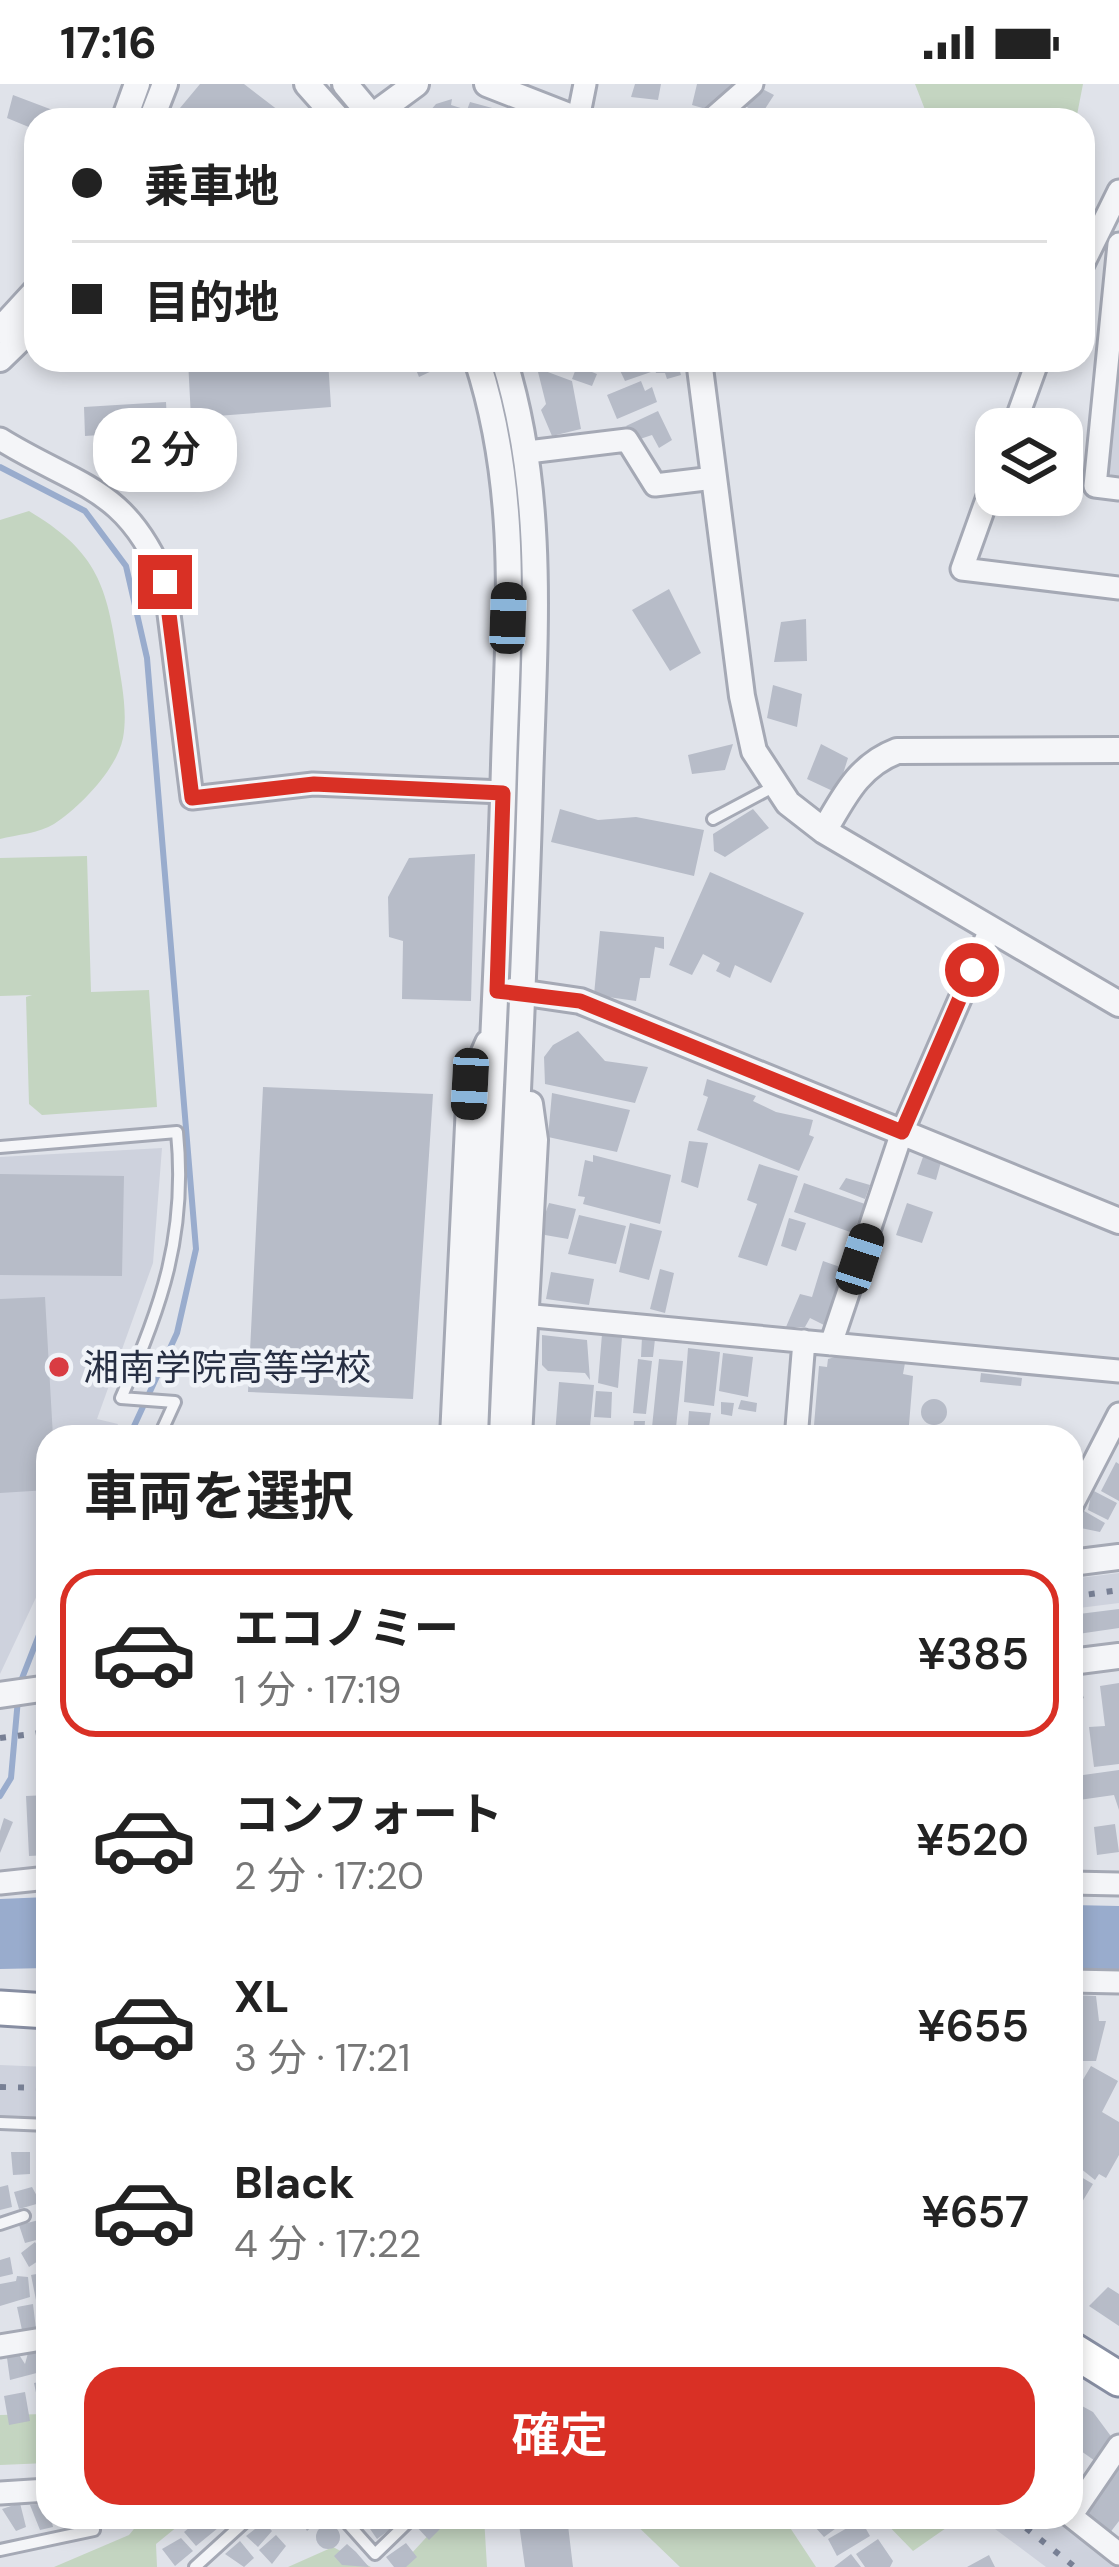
<!DOCTYPE html>
<html lang="ja">
<head>
<meta charset="utf-8">
<style>
	body { margin:0; font-family:"DM Sans","Noto Sans JP",sans-serif; background:#f2f2f2; color:#222; height:100vh; display:flex; flex-direction:column; font-size:45px; white-space:nowrap }
	* { box-sizing:border-box; margin:0 }
	p { font-size:39px; color:#767676 }
	.icon { flex:none; width:66px; height:66px; fill:none; stroke:currentColor; stroke-width:2; stroke-linecap:round; stroke-linejoin:round }
	.map { position:relative; flex:1; overflow:hidden }
	.drawer { position:absolute; left:36px; top:1341px; width:1047px; height:1104px; display:flex; flex-direction:column; background:#fff; border-radius:36px; box-shadow:0 6px 18px #0003 }
	.drawer>* { flex:none }
	.guide { position:absolute; left:24px; top:24px; width:1071px; height:264px; border-radius:36px; box-shadow:0 6px 18px #0003; display:grid; align-content:center; height:264px; padding:0 48px; background:#fff }
	.tools { position:absolute; left:975px; top:324px; display:grid; gap:24px }
	.tools a { display:grid; place-items:center; width:108px; height:108px; border-radius:24px; background:#fff; box-shadow:0 6px 18px #0003; font-size:60px }
	.end { position:absolute; width:54px; height:54px; margin:-27px; border:15px solid #d93025; background:#fff; box-shadow:0 0 0 6px #fff }
	.from { border-radius:50% }
	.bubble { position:absolute; height:84px; border-radius:36px; background:#fff; box-shadow:0 6px 18px #0003; font-size:39px; font-weight:600; line-height:84px; text-align:center }
	.car { position:absolute; width:36px; height:72px; margin:-36px -18px; border-radius:15px; box-shadow:0 0 9px 3px #0007; background:linear-gradient(#222 24%,#8ab4d8 0 40%,#222 0 76%,#8ab4d8 0 86%,#222 0) }
	.guide b { display:flex; align-items:center; gap:42px; height:114px; font-size:45px }
	.guide b+b { border-top:3px solid #e0e0e0 }
	.guide i { width:30px; height:30px; background:#222 }
	ul { padding:0; list-style:none }
	li { display:flex; align-items:center; gap:36px; height:168px; margin:0 24px 18px; padding:0 24px; border:6px solid transparent; border-radius:36px }
	li div { flex:1 }
	li b { display:block; font-size:45px }
	li em { font-style:normal; font-weight:600 }
	li.selected { border-color:#d93025 }
	li>.icon { width:108px; height:108px; stroke-width:1.5 }
	h2 { padding:0 48px; font-size:54px; line-height:144px }
	.action { display:flex; gap:24px; margin-top:auto; padding:24px 48px }
	.action a { flex:1; height:138px; border-radius:36px; background:#d93025; color:#fff; font-size:48px; font-weight:600; line-height:138px; text-align:center }
	.status { display:flex; justify-content:space-between; align-items:center; height:84px; padding:0 60px; background:#fff; direction:ltr }
	.status svg { height:33px; fill:currentColor }
	.map>svg:first-child { display:block }
</style>
</head>
<body>
<div class="status"><b>17:16</b><svg viewBox="0 0 49 12"><path d="M0 12V9h3v3zM5 12V6h3v6zM10 12V3h3v9zM15 12V0h3v12zM26 1h20v11H26zM47 4h2v5h-2z"/></svg></div>
<div class="map">
<svg width="1119" height="2483" viewBox="0 0 1119 2483">
	<rect width="100%" height="100%" fill="#e0e3ea"/>
	<path fill="#ced2dd" d="M1119 259V398L1104 388Z
		M162 1064 153 1179 97 1335 118 1340 112 1353H48V1488L0 1590V1073Z
		M1119 1489V1519L1071 1525V1495Z
		M0 1981 48 1983V2035L0 2034Z
		M979 2433H1062L1119 2477V2483H1046Z"/>
	<path fill="#c4d5c1" d="M915 0H1083L1076 36H929Z
		M29 427C94 466 106 497 117 570 121 597 128 626 123 654 117 685 80 723 54 740 40 749 16 751 0 755V436Z
		M87 772 91 908 149 906 157 1023 42 1031 29 1020 26 913 32 911 0 912V774Z
		M48 2330V2379L0 2381V2331Z
		M136 2433H189L156 2460 157 2483H54L129 2451 138 2440Z
		M426 2433H484L487 2483H399L434 2445Z
		M628 2433H783L816 2483H680Z
		M880 2433H956L959 2435 913 2467Z
		M333 2463 371 2483H288Z"/>
	<path fill="#99accd" d="M48 1813V1884L0 1885V1815Z
		M1071 1821 1119 1822V1890H1071Z"/>
	<g fill="none" stroke-linecap="round" stroke-linejoin="round">
		<path stroke="#99accd" stroke-width="6" d="M0 383 85 427 126 482 147 574 196 1165 177 1249 129 1353
			M19 1602 48 1528
			M0 1712 11 1694 18 1615"/>
	</g>
	<path fill="#b7bcc8" d="M200 0H244L291 36H194L180 24Z
		M635 0H661L658 16 631 13Z
		M697 0H736L734 12 726 20 715 18 713 27 692 21Z
		M757 2 774 11 761 31 745 22Z
		M13 11 79 36H36V46L7 34Z
		M452 15 451 21 467 26 470 18 496 25 493 36H422L436 20Z
		M774 25 800 36H770Z
		M188 276H328L331 323 191 334Z
		M370 276H408V278L371 285Z
		M412 276H455L419 293Z
		M615 276H647L651 288 625 297Z
		M652 276H677L681 291 667 295 665 289H656Z
		M577 282 597 290 592 302 572 295Z
		M537 284 572 297 581 345 552 352 541 326 546 320Z
		M641 297 645 307 652 303 657 318 617 335 607 311Z
		M166 318 170 397 117 400 114 350 85 352 84 323Z
		M658 327 672 356 659 364 652 351 637 356 626 342Z
		M669 505 701 569 670 587 632 526Z
		M806 535 807 577 774 578 781 538Z
		M773 601 802 610 797 643 767 634Z
		M733 660 725 686 692 690 688 671Z
		M821 660 848 674 837 709 807 695Z
		M560 725 598 736 636 733 704 746 694 792 551 758Z
		M753 725 769 744 725 773 714 767 713 750Z
		M475 770 471 917 402 915 403 857 389 853 388 813 409 774Z
		M710 788 804 829 771 899 735 881 730 894 716 887 720 879 703 870 692 891 669 881Z
		M600 847 664 853V865L655 863 650 894H640L636 917 594 911Z
		M578 947 605 977 648 983 635 1019 545 1000 544 973 553 961Z
		M707 995 756 1012 753 1017 776 1028 813 1036 809 1051 814 1053 799 1087 697 1046 708 1013 703 1011Z
		M263 1003 433 1010 413 1315 248 1308Z
		M552 1009 630 1026 617 1068 548 1053Z
		M689 1057 708 1059 698 1104 681 1098Z
		M593 1071 671 1091 660 1140 583 1120 585 1113 578 1112 585 1076 593 1078Z
		M923 1073 941 1078 936 1096 917 1090Z
		M759 1080 798 1092 767 1182 738 1173 757 1120 747 1116Z
		M0 1090 124 1092 122 1192 0 1191Z
		M846 1094 870 1101 865 1115 839 1105Z
		M804 1099 865 1120 853 1149 794 1128Z
		M549 1119 576 1125 568 1155 545 1151 542 1139Z
		M907 1119 933 1128 922 1159 896 1151Z
		M579 1131 626 1142 616 1180 568 1170Z
		M789 1134 806 1139 796 1167 781 1162Z
		M630 1139 662 1147 649 1196 619 1188Z
		M823 1177 843 1184 824 1241 810 1234 805 1243H786L800 1210 812 1213Z
		M660 1185 674 1189 665 1229 650 1225Z
		M551 1188 594 1195 589 1221 546 1215Z
		M45 1213 53 1353H48V1406L0 1409V1215Z
		M602 1250 622 1253 618 1304 598 1299Z
		M542 1251 587 1256 590 1296 585 1289 548 1287 542 1281Z
		M642 1253 655 1255 653 1273H641Z
		M688 1264 720 1268 714 1322 684 1318Z
		M723 1269 753 1273 748 1313 719 1307Z
		M835 1273 905 1279 903 1290 913 1292 908 1353H813L819 1282 827 1283 828 1275Z
		M638 1275 652 1277 646 1330 633 1329Z
		M659 1275 683 1277 675 1353H651Z
		M981 1289 1022 1294 1021 1302 980 1298Z
		M559 1298 594 1301 589 1353 555 1351Z
		M596 1307 612 1308 611 1334 594 1333Z
		M921 1328a13 13 0 1 1 26 0a13 13 0 1 1-26 0Z
		M741 1316 757 1319 756 1328 738 1325Z
		M721 1318 734 1319 732 1332 721 1330Z
		M689 1327 711 1329 709 1343 688 1341Z
		M634 1337H645L644 1353 633 1352Z
		M1116 1378 1119 1380V1417L1101 1407Z
		M1092 1406 1117 1419 1108 1436 1088 1426Z
		M1079 1424 1105 1439 1100 1448 1071 1442Z
		M1119 1525V1544L1071 1551V1531Z
		M1119 1599V1680L1094 1683 1089 1643 1105 1642 1100 1602Z
		M1080 1604 1084 1614 1071 1620V1607Z
		M1119 1686V1726L1114 1711 1079 1716 1076 1692Z
		M48 1711V1771L29 1772 26 1712Z
		M4 1734 13 1738 0 1769V1747Z
		M1115 1740 1119 1768 1097 1771 1094 1743Z
		M1071 1911 1096 1912 1099 1937H1106L1096 1977H1071Z
		M1091 1982 1118 1997 1102 2028 1119 2038V2071L1106 2094 1099 2090 1095 2096 1075 2080 1071 2087V2016Z
		M48 2053V2094L37 2095 36 2054Z
		M11 2068H30V2090L13 2091Z
		M1081 2093 1093 2100 1071 2136V2108Z
		M8 2101 12 2123 0 2126V2103Z
		M32 2103 38 2114 48 2112V2129L43 2131 40 2119 19 2125 14 2108Z
		M39 2136 44 2154 25 2159 19 2141Z
		M35 2158 44 2173 29 2183 21 2169Z
		M10 2173 13 2190 0 2193V2176Z
		M48 2188V2214L36 2216 31 2191Z
		M17 2192 28 2193 30 2213 0 2222V2200L16 2197Z
		M1108 2203 1119 2210V2242L1089 2222Z
		M33 2220 36 2245 22 2246 17 2223Z
		M48 2221V2241L40 2243 37 2223Z
		M16 2266 25 2280 28 2269 47 2267 48 2286 10 2296 7 2274Z
		M48 2296V2326L40 2328 34 2299Z
		M25 2308 30 2337 9 2341 4 2312Z
		M1071 2316 1093 2328 1113 2355 1098 2379 1071 2360Z
		M1119 2384V2437L1109 2450 1084 2432Z
		M20 2419 26 2443 16 2447 2 2425Z
		M48 2419 53 2443 40 2446 30 2421Z
		M299 2433H323L307 2447Z
		M379 2433 393 2443 377 2455 368 2442Z
		M420 2433H430L440 2445 429 2456 414 2440Z
		M518 2433H567L573 2483H525Z
		M806 2433H844L847 2436 824 2453Z
		M201 2434 218 2444 196 2462 184 2448Z
		M861 2436 870 2452 837 2472 828 2455Z
		M264 2438 272 2447 258 2463 246 2452Z
		M316 2453a12 12 0 1 1 24 0a12 12 0 1 1-24 0Z
		M276 2451 286 2462 272 2480 259 2466Z
		M181 2454 193 2467 175 2482 162 2465Z
		M878 2455 893 2477 890 2483H865L856 2470Z
		M240 2457 254 2474 244 2483 225 2470Z
		M406 2459 417 2473 406 2483H394L386 2473Z
		M347 2460 356 2468 369 2483 342 2481 334 2472Z
		M851 2470 861 2483H834Z
		M989 2471 995 2483H967Z"/>
	<g fill="none" stroke-linecap="round" stroke-linejoin="round">
		<defs>
			<path id="service" d="M713 735 773 703
				M0 1063 177 1048C187 1149 162 1223 121 1314L175 1318 159 1353
				M0 2039 48 2041
				M0 2140 24 2132
				M342 2433 375 2470 408 2438
				M0 2466 94 2446
				M195 2483 250 2433"/>
			<path id="minor" d="M578 35 585 0
				M711 36 752 0
				M1119 160 1095 402 1119 405
				M1083 180 1119 107
				M1013 345 1038 276
				M0 355C77 403 127 402 165 498L192 714 313 700 503 708
				M528 368 627 356 655 401 714 394
				M996 390 962 485 1119 504
				M523 1231 1119 1287
				M831 1260 902 1048 990 846
				M797 1343 804 1257
				M1071 1423 1119 1330
				M0 1799 48 1794
				M1071 1799 1119 1800
				M1071 1897 1119 1898
				M0 2262 48 2254
				M0 2409 48 2406
				M1071 2432 1119 2362
				M1071 2432 1119 2470"/>
			<path id="tertiary" d="M307 0 339 36
				M345 0 375 36
				M487 0 579 36
				M124 36 137 0
				M151 36 165 0
				M367 36 416 0
				M0 246 36 207
				M0 275 36 240
				M699 276 742 612 754 667 788 719 824 747 1119 920
				M824 747C844 713 858 682 897 667L1119 666
				M512 907 580 917 1119 1137
				M453 1353 470 1000 488 959
				M475 1353C483 1129 498 905 504 681 508 541 521 411 477 276
				M502 1353C511 1135 524 918 530 700 534 558 547 413 504 276
				M519 1353 535 1056 530 1020
				M1071 1479 1119 1473
				M1071 1578 1119 1572
				M0 1611 48 1604"/>
			<path id="trunk" d="M0 1924 48 1927
				M1071 2265 1119 2295"/>
		</defs>
		<use href="#service" stroke="#a5a9b5" stroke-width="16"/>
		<use href="#minor" stroke="#a5a9b5" stroke-width="27"/>
		<use href="#tertiary" stroke="#a5a9b5" stroke-width="30"/>
		<use href="#trunk" stroke="#878ea2" stroke-width="39"/>
		<use href="#service" stroke="#f4f5f8" stroke-width="10"/>
		<use href="#minor" stroke="#f4f5f8" stroke-width="21"/>
		<use href="#tertiary" stroke="#f4f5f8" stroke-width="24"/>
		<use href="#trunk" stroke="#fff" stroke-width="33"/>
		<path stroke="#788095" stroke-width="6" stroke-dasharray="6 12" stroke-linecap="butt" d="M1071 1513 1119 1506
			M0 1654 48 1648
			M0 2003 48 2004
			M1012 2433 1075 2483"/>
	</g>
	<g fill="none" stroke-linecap="round" stroke-linejoin="round">
		<path stroke="#d93025" stroke-width="15" d="M165 498 192 714 314 700 503 709 497 907 580 917 902 1048 972 886"/>
	</g>
	<circle fill="#d93c43" stroke="#f0f3f8" stroke-width="4.5" cx="59" cy="1283" r="12"/>
	<g text-anchor="middle" dominant-baseline="central" stroke-width="9" stroke-linejoin="round" paint-order="stroke">
		<g font-size="36" fill="#272f43" stroke="#f0f3f8" text-anchor="start">
			<text x="83" y="1283">湘南学院高等学校</text>
		</g>
	</g>
</svg>
<div class="tools">
<a><svg class="icon" aria-label="layers" viewBox="0 0 24 24"><path d="M12 4l9 5-9 5-9-5zM3 14l9 5 9-5"/></svg></a>
</div>
<i class="end from" style="left:972px;top:886px"></i>
<i class="end" style="left:165px;top:498px"></i>
<div class="bubble" style="left:93px;top:324px;width:144px">2 分</div>
<i class="car" style="left:508px;top:534px;rotate:2deg"></i>
<i class="car" style="left:470px;top:1000px;rotate:183deg"></i>
<i class="car" style="left:860px;top:1175px;rotate:18deg"></i>
<div class="guide">
<b><i class="from"></i>乗車地</b>
<b><i></i>目的地</b>
</div>
<section class="drawer">
<h2>車両を選択</h2>
<ul>
<li class="selected"><svg class="icon" aria-label="car" viewBox="0 0 24 24"><path d="M5 17H2v-5l4-1 3-4h7l3 4 3 1v5h-3M9 17h6M6 11h13"/><circle cx="7" cy="17" r="2"/><circle cx="17" cy="17" r="2"/></svg><div><b>エコノミー</b><p>1 分 · 17:19</p></div><em>¥385</em></li>
<li><svg class="icon" aria-label="car" viewBox="0 0 24 24"><path d="M5 17H2v-5l4-1 3-4h7l3 4 3 1v5h-3M9 17h6M6 11h13"/><circle cx="7" cy="17" r="2"/><circle cx="17" cy="17" r="2"/></svg><div><b>コンフォート</b><p>2 分 · 17:20</p></div><em>¥520</em></li>
<li><svg class="icon" aria-label="car" viewBox="0 0 24 24"><path d="M5 17H2v-5l4-1 3-4h7l3 4 3 1v5h-3M9 17h6M6 11h13"/><circle cx="7" cy="17" r="2"/><circle cx="17" cy="17" r="2"/></svg><div><b>XL</b><p>3 分 · 17:21</p></div><em>¥655</em></li>
<li><svg class="icon" aria-label="car" viewBox="0 0 24 24"><path d="M5 17H2v-5l4-1 3-4h7l3 4 3 1v5h-3M9 17h6M6 11h13"/><circle cx="7" cy="17" r="2"/><circle cx="17" cy="17" r="2"/></svg><div><b>Black</b><p>4 分 · 17:22</p></div><em>¥657</em></li>
</ul>
<div class="action"><a>確定</a></div>
</section>
</div>
</body>
</html>
